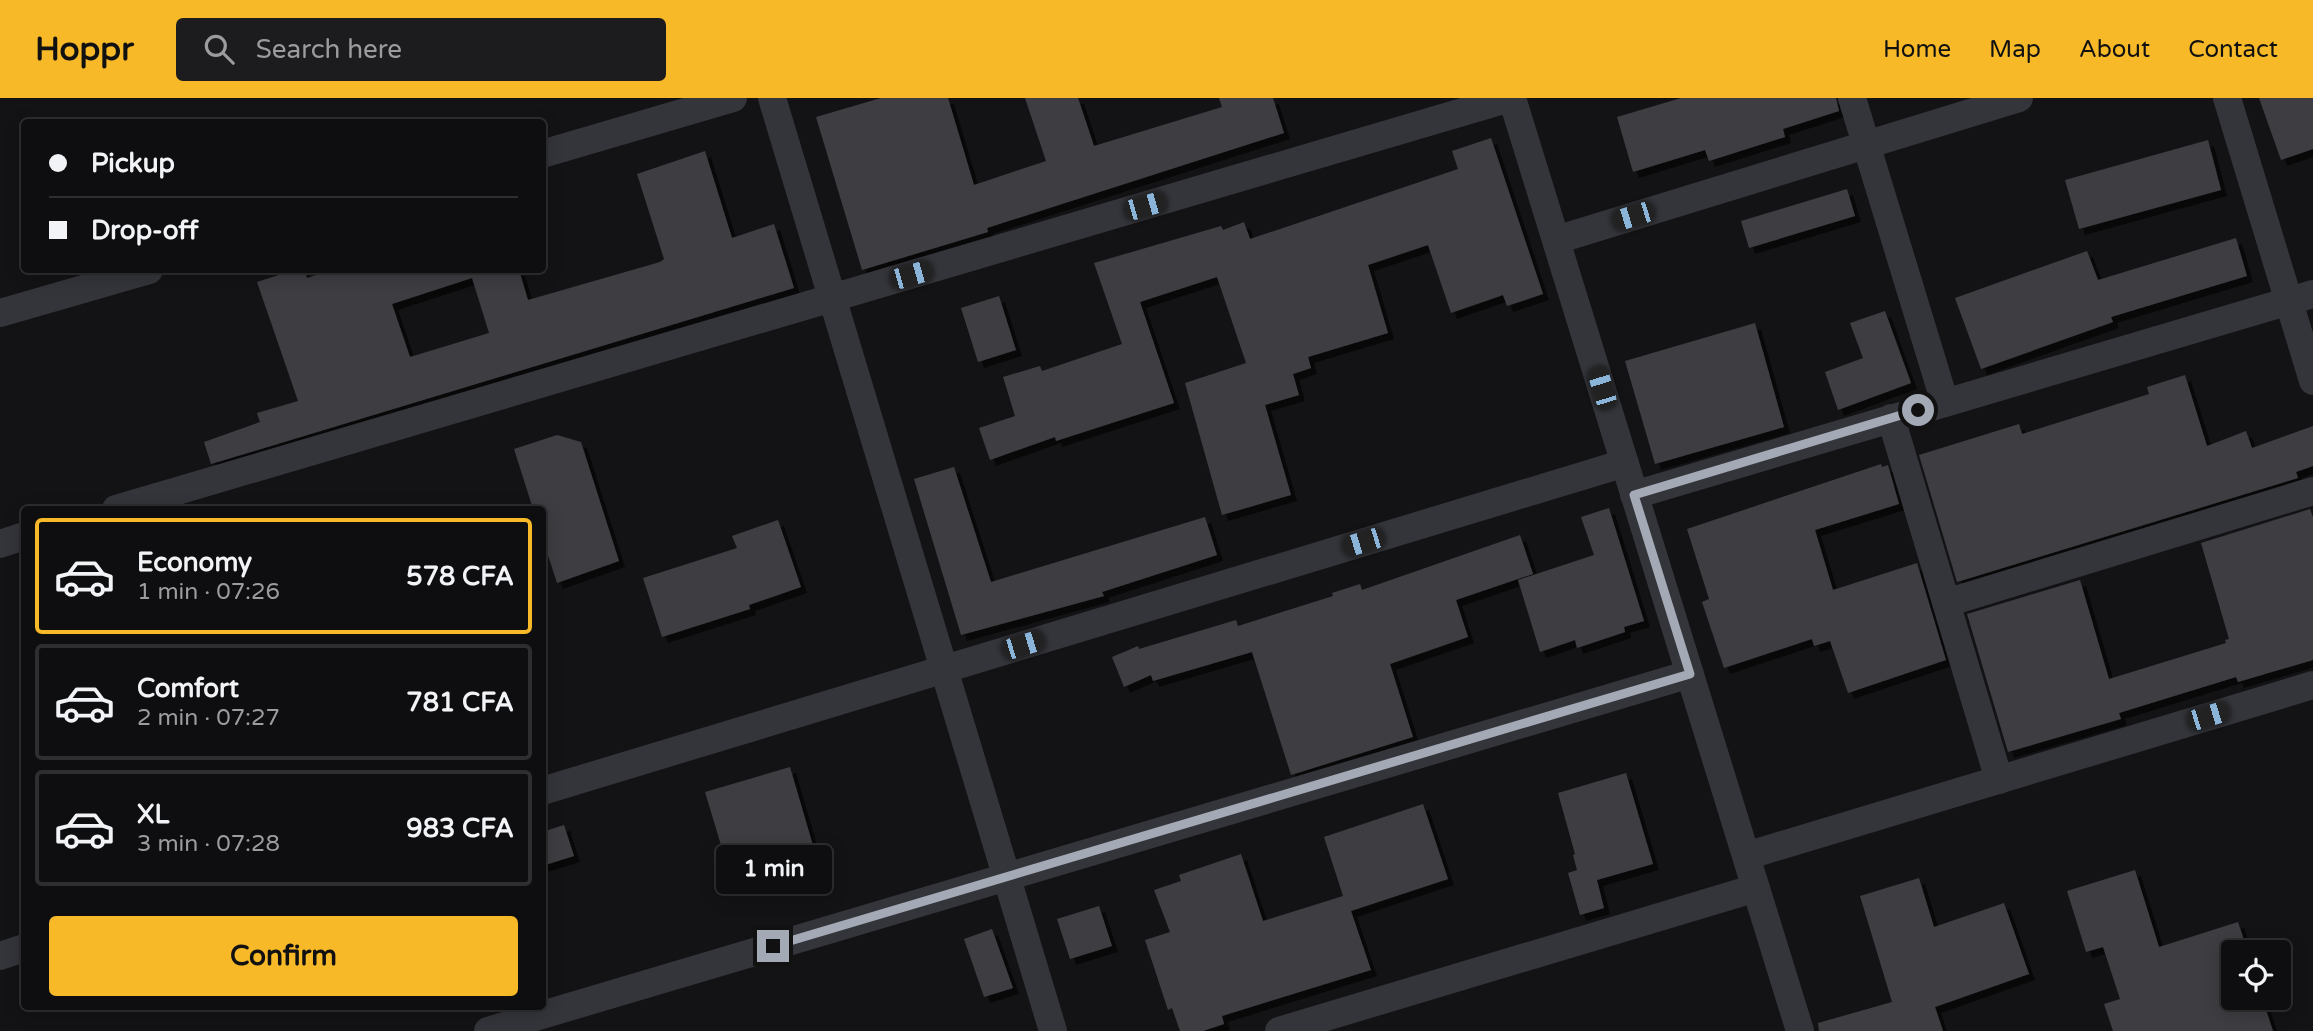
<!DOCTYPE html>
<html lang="en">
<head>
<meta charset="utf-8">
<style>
	body { margin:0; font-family:"Varela Round",sans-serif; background:#1c1c1e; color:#f1f3f6; height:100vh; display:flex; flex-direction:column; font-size:26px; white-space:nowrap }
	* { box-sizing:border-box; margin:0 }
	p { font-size:23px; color:#9b9c9f }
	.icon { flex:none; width:38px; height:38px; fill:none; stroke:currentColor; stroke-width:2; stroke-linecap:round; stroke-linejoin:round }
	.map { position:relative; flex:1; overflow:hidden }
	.panel { position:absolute; left:21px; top:408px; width:525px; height:504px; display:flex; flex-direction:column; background:#0e0e10; border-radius:7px; box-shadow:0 4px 18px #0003,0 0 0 2px #2e2e30 }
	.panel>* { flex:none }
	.top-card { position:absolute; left:21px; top:21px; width:525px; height:154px; border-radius:7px; box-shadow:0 4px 18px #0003,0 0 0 2px #2e2e30; display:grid; align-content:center; height:154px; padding:0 28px; background:#0e0e10 }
	.buttons { position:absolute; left:2221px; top:842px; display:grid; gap:14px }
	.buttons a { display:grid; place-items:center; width:70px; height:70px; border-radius:7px; background:#0e0e10; box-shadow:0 4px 18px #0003,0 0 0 2px #2e2e30; font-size:35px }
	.end { position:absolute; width:32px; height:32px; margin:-16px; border:9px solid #a4a9b6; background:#111; box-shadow:0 0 0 4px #111 }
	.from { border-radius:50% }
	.bubble { position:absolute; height:49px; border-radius:7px; background:#0e0e10; box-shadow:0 4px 18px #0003,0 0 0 2px #2e2e30; font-size:23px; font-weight:800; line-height:49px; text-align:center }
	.car { position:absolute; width:21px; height:42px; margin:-21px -10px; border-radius:9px; box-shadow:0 0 5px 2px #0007; background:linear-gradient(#222 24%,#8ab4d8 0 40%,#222 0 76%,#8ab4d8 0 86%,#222 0) }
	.top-card b { display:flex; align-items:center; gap:24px; height:66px; font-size:26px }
	.top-card b+b { border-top:2px solid #2e2e30 }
	.top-card i { width:18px; height:18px; background:#f1f3f6 }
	ul { padding:12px 0 0; list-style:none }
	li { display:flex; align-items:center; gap:21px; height:116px; margin:0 14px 10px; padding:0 14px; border:4px solid #2e2e30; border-radius:7px }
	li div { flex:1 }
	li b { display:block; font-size:26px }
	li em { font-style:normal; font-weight:800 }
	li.on { border-color:#f7b928 }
	li>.icon { width:63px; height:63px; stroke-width:1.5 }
	.primary-button { display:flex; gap:14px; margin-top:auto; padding:14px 28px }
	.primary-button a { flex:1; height:80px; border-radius:7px; background:#f7b928; color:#111; font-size:28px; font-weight:800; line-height:80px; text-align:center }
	header { display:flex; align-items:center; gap:42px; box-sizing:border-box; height:98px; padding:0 35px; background:#f7b928; color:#111 }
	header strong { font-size:33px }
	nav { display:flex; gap:38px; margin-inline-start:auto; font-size:24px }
	.search { width:490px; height:63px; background:#1c1c1e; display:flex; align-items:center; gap:18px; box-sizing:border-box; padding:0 24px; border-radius:7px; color:#9b9c9f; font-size:26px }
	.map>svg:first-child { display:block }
</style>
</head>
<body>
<header>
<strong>Hoppr</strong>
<div class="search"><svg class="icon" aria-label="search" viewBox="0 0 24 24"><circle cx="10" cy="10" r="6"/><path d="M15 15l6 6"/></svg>Search here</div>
<nav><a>Home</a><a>Map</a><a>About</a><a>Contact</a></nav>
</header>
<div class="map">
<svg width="2313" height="933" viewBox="0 0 2313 933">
	<defs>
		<filter id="shadow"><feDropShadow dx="6" dy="6" stdDeviation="0" flood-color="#0009"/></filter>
	</defs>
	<rect width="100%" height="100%" fill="#131315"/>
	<path fill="#3d3e42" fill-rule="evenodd" filter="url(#shadow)" d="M881 0H948L974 87 1046 63 1025 0H1078L1094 48 1222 9 1219 0H1273L1284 35 987 130 988 134 862 172 816 19Z
		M1681 0H1836L1839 13 1783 31 1785 39 1709 63 1705 52 1633 74 1617 19Z
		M2259 0H2313V51L2281 62Z
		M1491 40 1543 196 1507 208 1503 197 1451 215 1428 147 1368 167 1388 235 1308 259 1311 270 1293 276 1299 297 1265 307 1291 397 1222 417 1185 285 1246 265 1217 179 1140 204 1174 305 1056 343 1055 339 990 362 979 330 1015 318 1003 279 1040 268 1042 273 1122 246 1094 165 1221 128 1223 132 1244 124 1250 141 1458 71 1452 53Z
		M2208 42 2221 92 2079 131 2065 82Z
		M705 53 732 140 774 126 794 190 211 366 204 344 260 324 257 315 298 303 257 184 294 172H304L307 180 331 172H519L528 202 660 164 664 161 637 76ZM472 180 489 235 410 259 392 206Z
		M1847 91 1855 118 1749 150 1741 123Z
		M2236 140 2247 178 2111 219 2113 224 1981 271 1955 200 2087 153 2098 182Z
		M999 198 1016 252 978 264 961 210Z
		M1885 213 1911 285 1838 312 1825 274 1863 260 1850 225Z
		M1755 225 1784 329 1655 366 1625 263Z
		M2185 277 2207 348 2246 333 2252 350 2313 328V368L2296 374 2298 380 1957 484 1919 357 2019 326 2022 336 2149 296 2147 289Z
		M557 337 581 344 619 463 557 485 542 439V411H533L514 351Z
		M1881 366 1882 369 1888 367 1899 406 1815 432 1833 492 1917 465 1946 562 1848 595 1830 543 1814 548 1812 541 1724 570 1702 504 1709 501 1687 431Z
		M954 369 991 484 1205 419 1217 457 1102 494 1104 498 961 537 914 381Z
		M1609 410 1644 523 1624 529 1625 534 1577 550 1575 542 1540 554 1518 482 1594 457 1581 419Z
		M2310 411 2313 419V562L2238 584 2236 579 2119 615 2121 621 2008 654 1967 516 2080 482 2109 581 2226 545 2225 542 2229 541 2201 445Z
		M778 422 801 489 749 507 750 511 662 539 643 480 737 450 732 438Z
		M1520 437 1533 476 1456 502 1468 539 1390 566 1413 639 1291 677 1252 554 1153 583 1151 577 1124 589 1112 559 1138 548 1139 551 1236 522 1238 528 1333 498 1332 495 1360 486 1362 492Z
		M790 669 814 751 730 777 705 694Z
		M1626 675 1653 766 1597 782 1604 810 1580 817 1568 775 1577 772 1573 757 1575 756 1558 695Z
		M1423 706 1448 781 1351 813 1371 872 1222 918 1224 926 1203 933H1180L1172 910 1168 912 1145 842 1170 834 1154 792 1181 783 1179 777 1241 756 1263 823 1343 798 1324 739Z
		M564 727 574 758 542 768V734Z
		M2135 772 2159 849 2238 824 2248 854H2233V900H2262L2273 933H2113L2104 906 2120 901 2103 849 2086 854 2067 793Z
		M1919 780 1934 829 2004 805 2029 876 1935 909 1943 933H1819L1818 925 1892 904 1860 798Z
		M1099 808 1112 848 1070 861 1057 821Z
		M992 831 1013 890 984 899 964 841Z"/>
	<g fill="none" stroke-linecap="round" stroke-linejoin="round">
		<path stroke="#34353a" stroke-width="28" d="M772 0 1053 933
			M1512 0 1800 933
			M1852 0 1945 305
			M2227 0 2313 283
			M542 56 733 0
			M1556 142 2019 0
			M0 215 149 172
			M1891 320 1999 682
			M1634 397 2313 196
			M116 411 1510 0
			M0 446 24 438
			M1946 505 2313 393
			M542 693 1625 365
			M1746 758 2313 587
			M0 858 24 850
			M488 933 1690 576
			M1279 933 1756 790"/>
	</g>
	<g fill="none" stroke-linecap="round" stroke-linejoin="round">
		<path stroke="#a4a9b6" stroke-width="9" d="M773 848 1690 576 1634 397 1918 312"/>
	</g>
</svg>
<div class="buttons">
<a><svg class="icon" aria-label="locate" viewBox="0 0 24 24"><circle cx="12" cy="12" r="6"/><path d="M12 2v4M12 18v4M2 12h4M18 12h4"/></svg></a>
</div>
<i class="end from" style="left:1918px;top:312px"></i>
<i class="end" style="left:773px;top:848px"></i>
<div class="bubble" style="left:716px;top:747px;width:116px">1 min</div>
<i class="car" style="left:1145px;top:108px;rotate:74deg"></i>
<i class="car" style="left:1633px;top:118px;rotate:253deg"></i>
<i class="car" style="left:911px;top:177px;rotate:74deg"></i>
<i class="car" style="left:1602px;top:290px;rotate:343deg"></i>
<i class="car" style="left:1363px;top:444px;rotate:253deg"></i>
<i class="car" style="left:1023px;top:547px;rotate:73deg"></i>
<i class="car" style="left:2208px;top:618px;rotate:73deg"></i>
<div class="top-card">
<b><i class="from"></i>Pickup</b>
<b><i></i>Drop-off</b>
</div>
<section class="panel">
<ul>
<li class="on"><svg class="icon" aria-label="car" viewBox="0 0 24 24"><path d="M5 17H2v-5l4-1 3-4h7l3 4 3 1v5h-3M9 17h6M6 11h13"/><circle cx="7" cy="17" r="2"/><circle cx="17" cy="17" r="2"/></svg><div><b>Economy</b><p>1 min · 07:26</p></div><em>578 CFA</em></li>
<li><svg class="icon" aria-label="car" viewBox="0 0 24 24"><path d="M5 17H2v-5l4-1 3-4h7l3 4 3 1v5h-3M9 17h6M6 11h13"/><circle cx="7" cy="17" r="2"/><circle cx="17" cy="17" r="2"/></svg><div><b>Comfort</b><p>2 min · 07:27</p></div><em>781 CFA</em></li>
<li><svg class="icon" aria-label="car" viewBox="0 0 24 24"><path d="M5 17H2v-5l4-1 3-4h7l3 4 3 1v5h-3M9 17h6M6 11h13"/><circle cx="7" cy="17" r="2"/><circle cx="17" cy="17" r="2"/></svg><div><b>XL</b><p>3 min · 07:28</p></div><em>983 CFA</em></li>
</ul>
<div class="primary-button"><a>Confirm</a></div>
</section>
</div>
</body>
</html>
